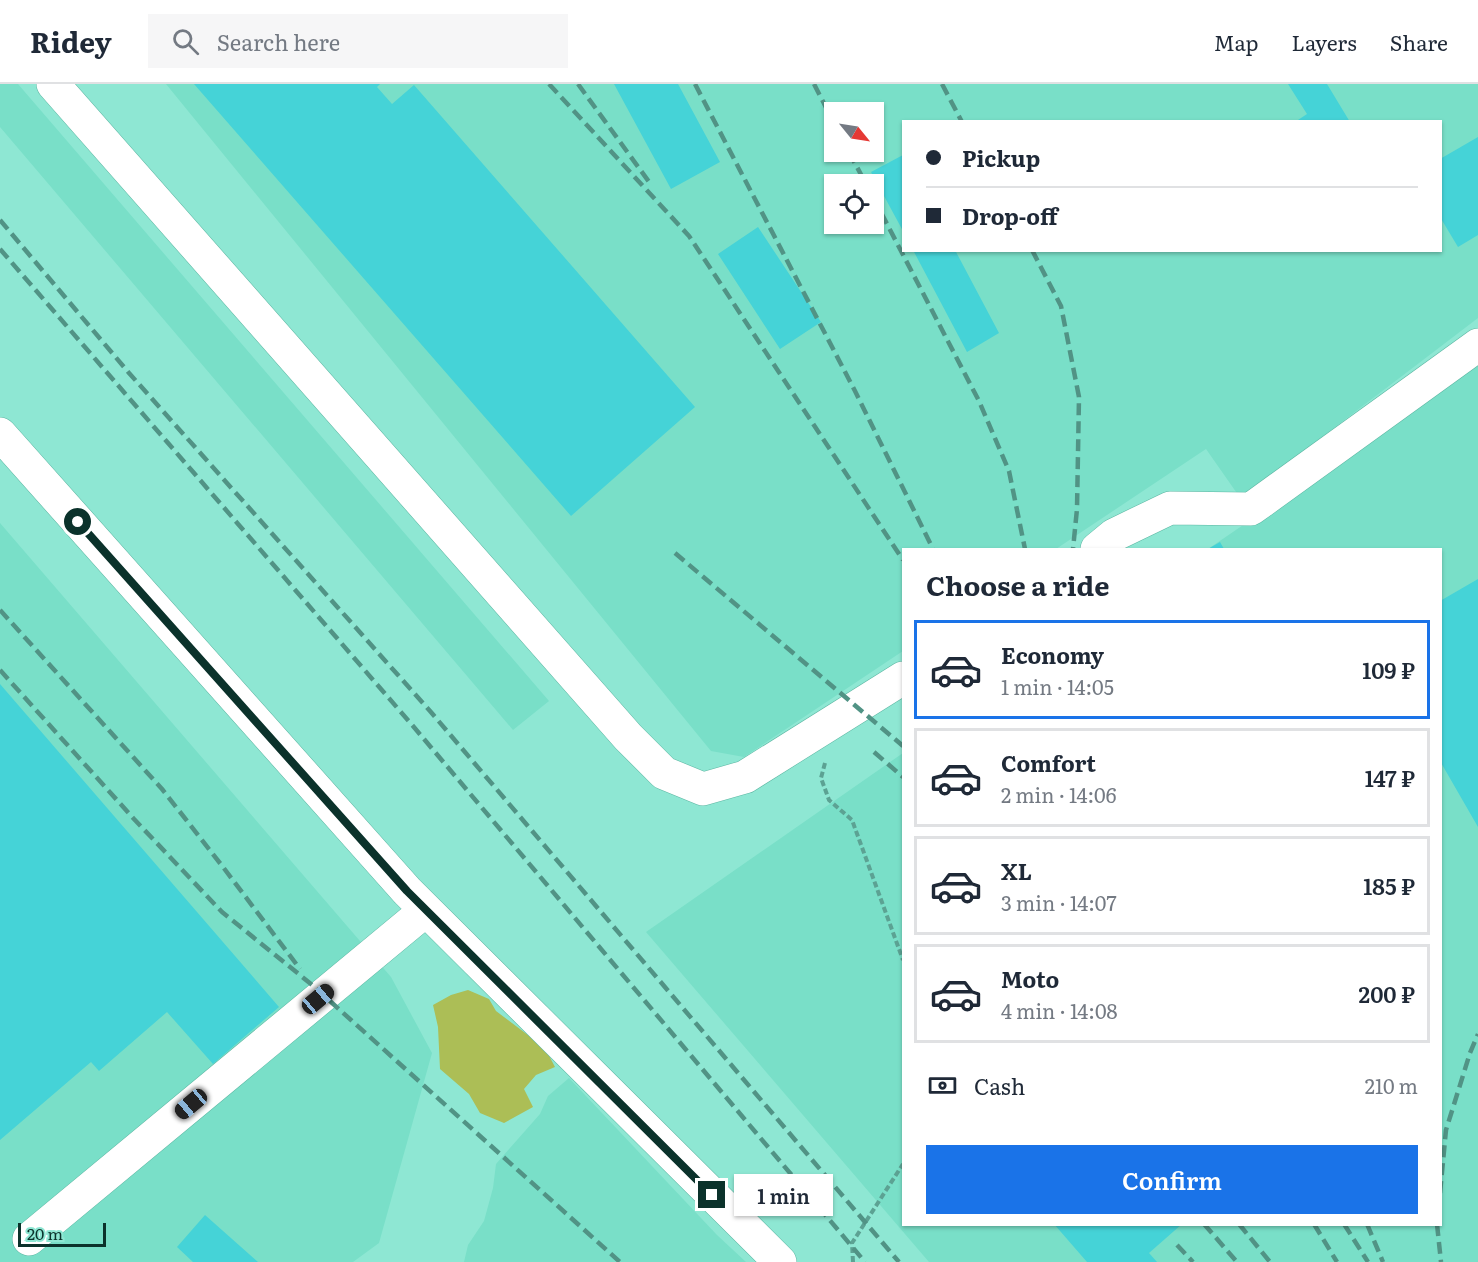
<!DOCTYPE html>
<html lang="en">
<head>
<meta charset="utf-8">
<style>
	body { margin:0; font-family:Literata,serif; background:#f6f6f7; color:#1f2937; height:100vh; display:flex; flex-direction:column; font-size:22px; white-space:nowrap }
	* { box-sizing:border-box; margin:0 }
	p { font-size:20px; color:#747a83 }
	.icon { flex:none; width:33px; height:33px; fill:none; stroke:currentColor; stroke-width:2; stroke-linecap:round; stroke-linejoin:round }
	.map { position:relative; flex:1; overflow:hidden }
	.details { position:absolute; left:902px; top:464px; width:540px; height:678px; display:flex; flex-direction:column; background:#fff; border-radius:0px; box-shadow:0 2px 4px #0004 }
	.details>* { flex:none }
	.guide { position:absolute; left:902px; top:36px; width:540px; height:132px; border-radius:0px; box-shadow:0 2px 4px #0004; display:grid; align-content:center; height:132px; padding:0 24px; background:#fff }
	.needle { width:39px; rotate:120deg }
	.fabs { position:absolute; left:824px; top:18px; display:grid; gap:12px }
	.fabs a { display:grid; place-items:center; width:60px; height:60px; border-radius:0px; background:#fff; box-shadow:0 2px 4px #0004; font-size:30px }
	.scale { position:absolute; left:18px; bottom:15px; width:88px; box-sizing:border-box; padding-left:6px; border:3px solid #0b322b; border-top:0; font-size:16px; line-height:21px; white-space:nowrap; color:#0b322b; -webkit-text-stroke:4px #8ee7d3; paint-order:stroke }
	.end { position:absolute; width:27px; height:27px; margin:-14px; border:8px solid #0b322b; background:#fff; box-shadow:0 0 0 3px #fff }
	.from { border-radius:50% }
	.bubble { position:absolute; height:42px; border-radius:0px; background:#fff; box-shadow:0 2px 4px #0004; font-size:20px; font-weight:600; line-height:42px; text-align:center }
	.car { position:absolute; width:18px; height:36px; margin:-18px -9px; border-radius:8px; box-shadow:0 0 4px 2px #0007; background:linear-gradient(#222 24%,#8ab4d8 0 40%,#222 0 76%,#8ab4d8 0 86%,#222 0) }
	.guide b { display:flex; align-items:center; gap:21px; height:57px; font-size:22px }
	.guide b+b { border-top:2px solid #e0e1e3 }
	.guide i { width:15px; height:15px; background:#1f2937 }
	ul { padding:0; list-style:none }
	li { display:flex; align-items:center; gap:18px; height:99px; margin:0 12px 9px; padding:0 12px; border:3px solid #e0e1e3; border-radius:0px }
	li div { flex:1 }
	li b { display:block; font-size:22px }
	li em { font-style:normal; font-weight:600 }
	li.selected { border-color:#1a73e8 }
	li>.icon { width:54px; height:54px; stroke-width:1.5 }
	h2 { padding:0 24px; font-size:27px; line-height:72px }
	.pay { display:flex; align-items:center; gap:15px; height:66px; padding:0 24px; font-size:22px }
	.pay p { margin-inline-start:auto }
	.button { display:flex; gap:12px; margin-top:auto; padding:12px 24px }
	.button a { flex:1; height:69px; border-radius:0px; background:#1a73e8; color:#fff; font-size:24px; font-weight:600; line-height:69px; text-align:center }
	header { display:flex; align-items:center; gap:36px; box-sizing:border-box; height:84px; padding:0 30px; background:#fff; border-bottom:2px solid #e0e1e3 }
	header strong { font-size:28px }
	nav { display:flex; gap:33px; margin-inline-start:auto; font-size:21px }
	.search { width:420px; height:54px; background:#f6f6f7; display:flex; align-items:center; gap:15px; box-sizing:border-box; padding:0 21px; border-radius:0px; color:#747a83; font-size:22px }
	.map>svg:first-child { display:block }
</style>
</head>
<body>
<header>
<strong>Ridey</strong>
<div class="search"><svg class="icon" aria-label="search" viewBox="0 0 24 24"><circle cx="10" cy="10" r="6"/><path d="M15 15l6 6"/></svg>Search here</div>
<nav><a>Map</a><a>Layers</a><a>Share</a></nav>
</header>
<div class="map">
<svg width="1478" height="1178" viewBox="0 0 1478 1178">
	<rect width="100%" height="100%" fill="#8ee7d3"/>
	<path fill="#79dfc8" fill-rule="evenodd" d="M0 0H18L549 617 513 646 0 43Z
		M166 0H1478V234L1241 415 1206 365 1056 465H903V567L744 673 711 667ZM834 28H873V68H834ZM903 38H1440V166H903ZM834 100H873V140H834Z
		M1478 281V1178H929L646 848 903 669V1140H1440V465H1208Z
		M0 439 391 893 432 969 379 1159 353 1178H0Z
		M569 994 717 1151 746 1178H464L468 1161 484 1137 493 1104 496 1080 540 1030 548 1012Z"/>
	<path fill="#acbe56" d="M468 906 489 915 496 927 545 964 555 983 536 991 524 1005 533 1023 504 1039 480 1029 469 1010 440 985 438 943 433 921 451 911Z"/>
	<path fill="#45d3d7" d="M194 0H380L377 3 392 20 414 1 695 323 571 432Z
		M614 0H678L720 78 671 105Z
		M1288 0H1327L1350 38H1295L1307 30Z
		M1478 53V151L1458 163 1440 133V75Z
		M903 71V147L871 88Z
		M758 143 821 238 780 265 718 170Z
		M913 166H955L999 249 967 268Z
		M1220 458 1224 465H1208Z
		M1478 495V743L1440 677V517Z
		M0 600 279 923 213 980 167 928 99 987 91 978 0 1056Z
		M205 1131 258 1178H193L177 1163Z
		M1054 1140H1182L1149 1169 1157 1178H1087Z"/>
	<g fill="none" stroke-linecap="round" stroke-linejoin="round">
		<defs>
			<path id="minor" d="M53 0 628 653 664 689 703 705 745 693 903 594
				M0 350 407 807 780 1178
				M1097 465 1114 451 1170 424 1251 425 1478 261
				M29 1155 426 826"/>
		</defs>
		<use href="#minor" stroke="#5cb6a2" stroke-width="34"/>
		<path stroke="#5ca293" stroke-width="4" stroke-dasharray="6 3" stroke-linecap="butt" d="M825 679 821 694 829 716 852 736 903 876
			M853 1178 852 1159 903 1080"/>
		<use href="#minor" stroke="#fff" stroke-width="33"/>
		<path stroke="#519385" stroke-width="4.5" stroke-dasharray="12 6" stroke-linecap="butt" d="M549 0 689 152 903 476
			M578 0 652 102
			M695 0 855 307 933 465
			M814 0 834 39
			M942 0 962 38
			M849 68 866 100
			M873 113 979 317 1009 387 1025 465
			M0 136 129 289 430 627 899 1178
			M0 165 413 642 865 1178
			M1032 166 1061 222 1079 313 1077 425 1073 465
			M675 469 903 662
			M0 526 162 705 223 783 300 885
			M0 586 134 735 222 828 311 900 620 1178
			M874 668 903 693
			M1440 1109 1446 1046 1470 969 1478 950
			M1204 1140 1237 1178
			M1239 1140 1270 1178
			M1314 1140 1337 1178
			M1344 1140 1368 1178
			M1367 1140 1383 1178
			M1437 1140 1441 1178
			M1177 1161 1193 1178"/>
	</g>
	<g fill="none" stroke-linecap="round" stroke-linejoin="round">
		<path stroke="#0b322b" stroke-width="8" d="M78 438 407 807 712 1111"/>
	</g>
</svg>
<div class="fabs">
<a><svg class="needle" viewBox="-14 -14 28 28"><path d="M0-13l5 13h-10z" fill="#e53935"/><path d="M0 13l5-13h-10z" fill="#747a83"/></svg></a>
<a><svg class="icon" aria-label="locate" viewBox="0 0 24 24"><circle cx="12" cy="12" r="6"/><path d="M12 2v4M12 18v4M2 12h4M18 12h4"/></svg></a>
</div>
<div class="scale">20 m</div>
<i class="end from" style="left:78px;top:438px"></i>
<i class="end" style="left:712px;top:1111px"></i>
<div class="bubble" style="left:734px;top:1090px;width:99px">1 min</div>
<i class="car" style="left:318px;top:915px;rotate:50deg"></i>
<i class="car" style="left:191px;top:1020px;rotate:230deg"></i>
<div class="guide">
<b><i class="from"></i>Pickup</b>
<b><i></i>Drop-off</b>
</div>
<section class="details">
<h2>Choose a ride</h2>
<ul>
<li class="selected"><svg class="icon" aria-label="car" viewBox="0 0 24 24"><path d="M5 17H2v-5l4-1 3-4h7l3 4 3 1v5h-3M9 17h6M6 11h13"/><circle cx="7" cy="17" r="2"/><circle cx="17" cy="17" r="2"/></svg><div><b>Economy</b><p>1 min · 14:05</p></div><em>109 ₽</em></li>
<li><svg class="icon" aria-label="car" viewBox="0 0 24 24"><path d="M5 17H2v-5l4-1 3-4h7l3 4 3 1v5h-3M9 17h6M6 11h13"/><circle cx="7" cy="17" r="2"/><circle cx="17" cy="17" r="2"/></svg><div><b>Comfort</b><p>2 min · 14:06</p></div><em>147 ₽</em></li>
<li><svg class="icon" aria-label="car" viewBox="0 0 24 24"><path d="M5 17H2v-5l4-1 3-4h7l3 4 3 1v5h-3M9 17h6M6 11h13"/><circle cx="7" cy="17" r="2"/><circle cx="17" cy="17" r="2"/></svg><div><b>XL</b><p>3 min · 14:07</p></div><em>185 ₽</em></li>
<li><svg class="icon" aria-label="car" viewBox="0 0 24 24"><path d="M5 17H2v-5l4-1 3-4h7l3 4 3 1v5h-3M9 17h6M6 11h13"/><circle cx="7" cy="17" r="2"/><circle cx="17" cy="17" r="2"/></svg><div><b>Moto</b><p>4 min · 14:08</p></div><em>200 ₽</em></li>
</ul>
<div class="pay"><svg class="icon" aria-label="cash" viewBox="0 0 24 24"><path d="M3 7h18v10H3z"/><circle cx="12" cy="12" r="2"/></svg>Cash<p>210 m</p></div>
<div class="button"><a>Confirm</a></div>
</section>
</div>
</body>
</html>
